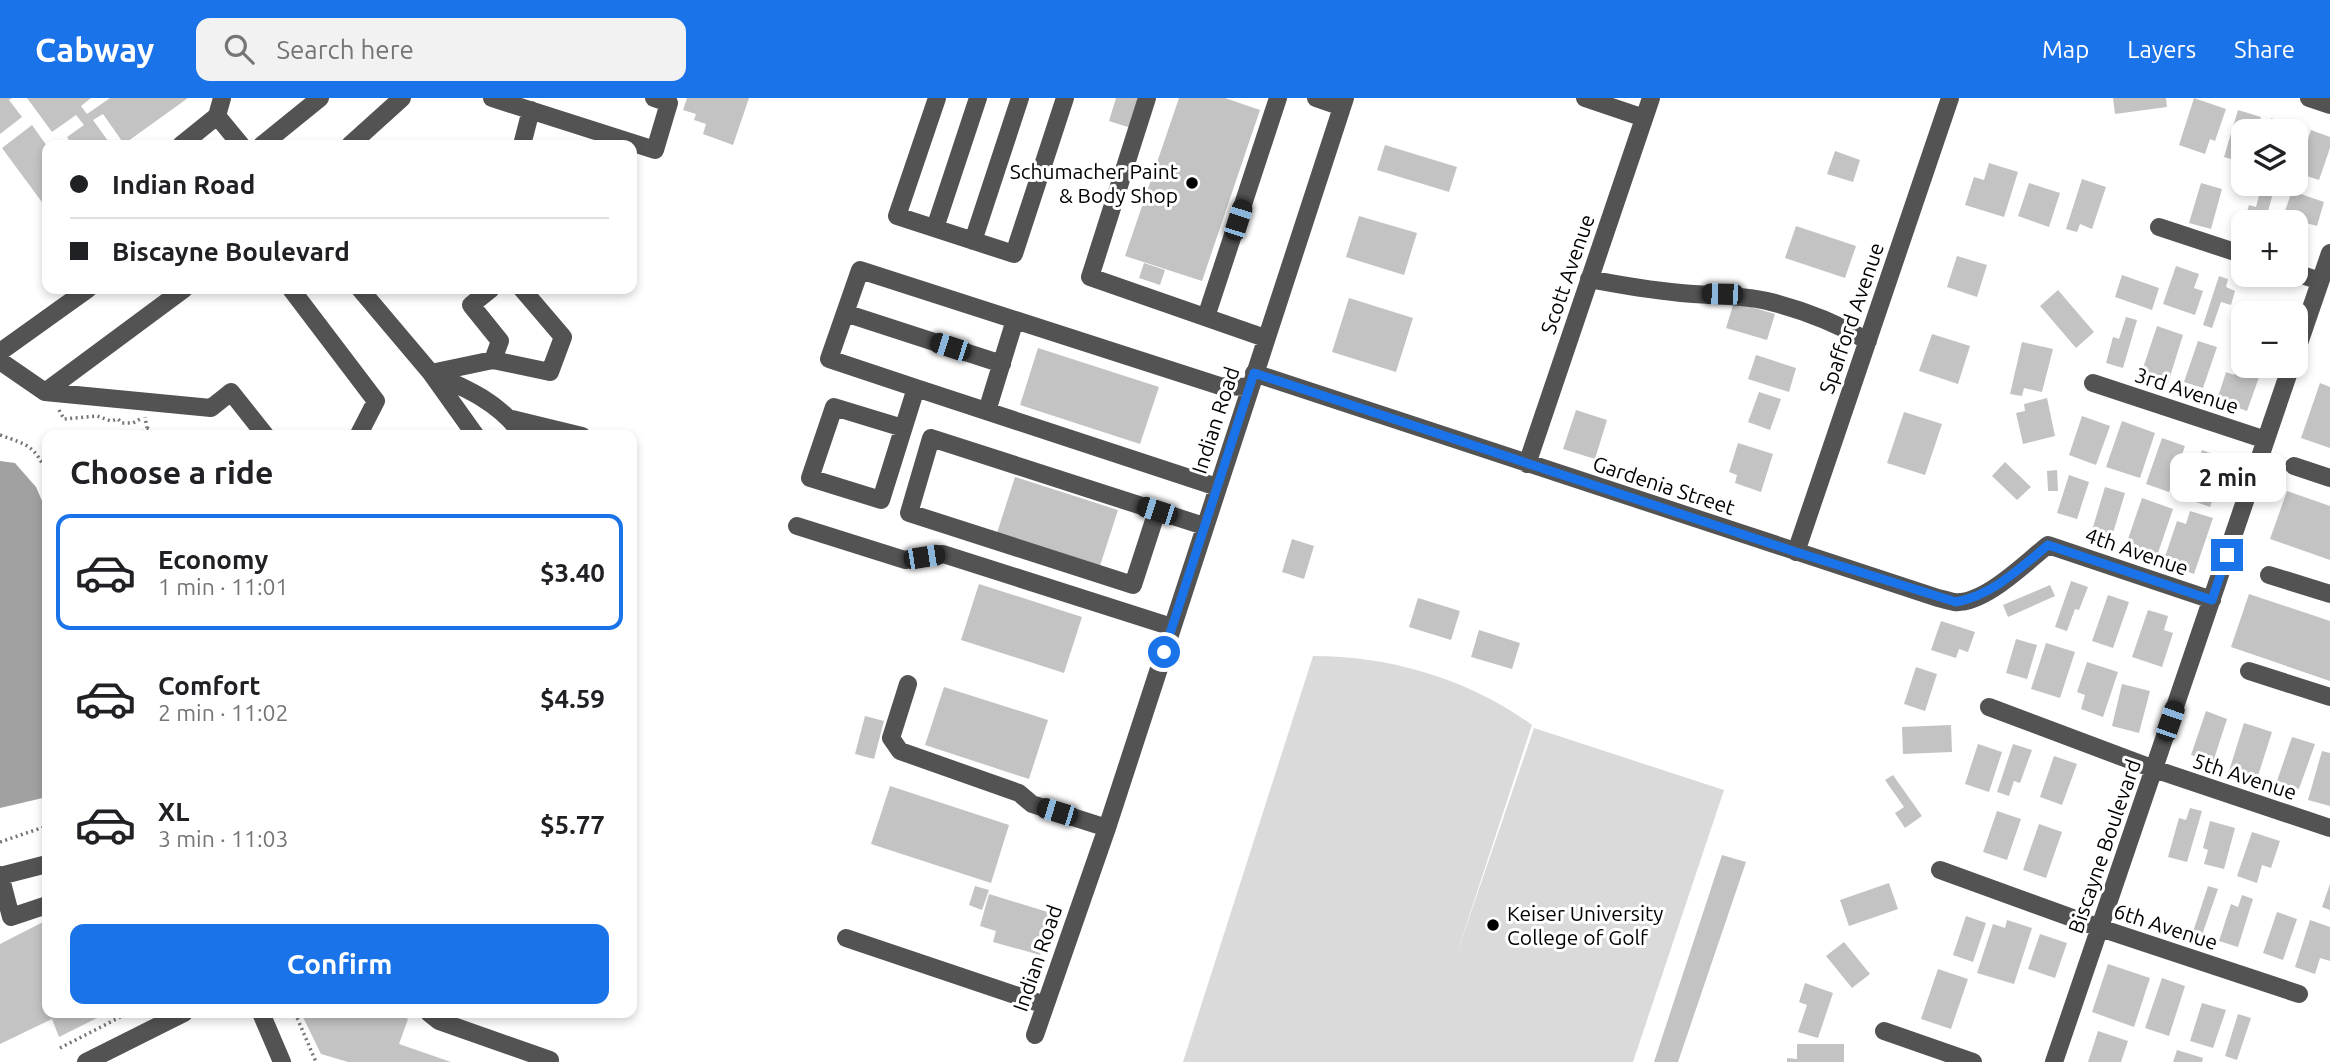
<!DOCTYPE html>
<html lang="en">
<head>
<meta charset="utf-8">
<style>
	body { margin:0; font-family:Ubuntu,sans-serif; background:#f2f2f2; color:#202124; height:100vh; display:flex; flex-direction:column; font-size:26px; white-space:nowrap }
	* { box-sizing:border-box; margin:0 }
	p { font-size:23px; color:#757577 }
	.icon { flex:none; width:38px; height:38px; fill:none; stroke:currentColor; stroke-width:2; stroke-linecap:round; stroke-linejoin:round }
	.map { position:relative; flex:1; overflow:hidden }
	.panel { position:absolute; left:42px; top:332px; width:595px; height:588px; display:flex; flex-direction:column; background:#fff; border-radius:14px; box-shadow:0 4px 10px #0003 }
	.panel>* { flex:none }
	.top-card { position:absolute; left:42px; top:42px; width:595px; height:154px; border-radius:14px; box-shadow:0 4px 10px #0003; display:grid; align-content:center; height:154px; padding:0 28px; background:#fff }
	.buttons { position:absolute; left:2231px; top:21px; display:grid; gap:14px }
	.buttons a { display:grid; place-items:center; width:77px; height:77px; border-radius:14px; background:#fff; box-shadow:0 4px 10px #0003; font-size:35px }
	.end { position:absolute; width:32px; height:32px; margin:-16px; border:9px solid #1a73e8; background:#fff; box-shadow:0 0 0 4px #fff }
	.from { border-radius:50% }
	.bubble { position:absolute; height:49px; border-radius:14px; background:#fff; box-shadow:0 4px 10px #0003; font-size:23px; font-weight:600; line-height:49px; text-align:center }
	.car { position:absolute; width:21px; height:42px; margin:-21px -10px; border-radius:9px; box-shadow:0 0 5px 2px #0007; background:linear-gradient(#222 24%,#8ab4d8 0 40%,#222 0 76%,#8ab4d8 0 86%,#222 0) }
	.top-card b { display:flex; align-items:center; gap:24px; height:66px; font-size:26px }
	.top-card b+b { border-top:2px solid #e0e0e0 }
	.top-card i { width:18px; height:18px; background:#202124 }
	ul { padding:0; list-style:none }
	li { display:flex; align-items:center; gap:21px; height:116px; margin:0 14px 10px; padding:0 14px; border:4px solid transparent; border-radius:14px }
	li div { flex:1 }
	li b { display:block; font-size:26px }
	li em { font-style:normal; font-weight:600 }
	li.selected { border-color:#1a73e8 }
	li>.icon { width:63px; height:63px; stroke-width:1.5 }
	h2 { padding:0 28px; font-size:32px; line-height:84px }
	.action { display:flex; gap:14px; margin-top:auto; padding:14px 28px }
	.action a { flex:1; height:80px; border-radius:14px; background:#1a73e8; color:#fff; font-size:28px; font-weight:600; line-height:80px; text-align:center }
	header { display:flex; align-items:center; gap:42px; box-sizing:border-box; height:98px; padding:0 35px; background:#1a73e8; color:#fff }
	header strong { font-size:33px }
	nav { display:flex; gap:38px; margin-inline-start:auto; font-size:24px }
	.search { width:490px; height:63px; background:#f2f2f2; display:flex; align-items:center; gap:18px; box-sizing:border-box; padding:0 24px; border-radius:14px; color:#757577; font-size:26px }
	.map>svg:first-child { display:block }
</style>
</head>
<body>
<header>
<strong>Cabway</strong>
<div class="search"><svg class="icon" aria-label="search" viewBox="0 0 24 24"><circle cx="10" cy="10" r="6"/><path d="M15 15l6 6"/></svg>Search here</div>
<nav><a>Map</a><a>Layers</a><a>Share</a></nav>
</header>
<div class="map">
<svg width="2330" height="964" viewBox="0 0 2330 964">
	<rect width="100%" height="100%" fill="#fff"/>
	<path fill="#dadada" d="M1313 558C1390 558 1469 581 1532 627L1455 861 1534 630 1724 692 1633 964H1183Z"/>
	<path fill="#a1a1a1" d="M0 363 15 365 36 389 47 414V699L0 710Z"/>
	<path fill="#c3c3c3" d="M0 0H12L9 2 22 19 0 36Z
		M27 0H91L81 8 87 16 110 0H188L124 46 103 16 93 22 111 47H72L67 39 84 27 76 17 52 34Z
		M687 0H749L733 47 703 36 706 26 694 22 696 16 683 12Z
		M1116 0H1140L1131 30 1109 23Z
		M1179 0H1225L1260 12 1202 183 1125 158Z
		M2113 0H2166L2167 9 2115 16Z
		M2194 0 2226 11 2215 43 2210 41 2205 56 2179 47Z
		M2238 12 2261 19 2256 33H2244V65L2224 59Z
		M2271 20 2282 24 2279 33H2267Z
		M32 27 47 48V57L42 61 47 67V111L2 50Z
		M2311 32 2330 39V50L2319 82 2297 75Z
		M1385 47 1457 69 1449 94 1377 72Z
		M1835 53 1860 62 1853 84 1827 76Z
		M1989 65 2018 74 2004 119 1965 107 1974 79 1984 82Z
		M2082 81 2106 89 2092 131 2080 126 2077 134 2066 131Z
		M2029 85 2060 95 2049 129 2018 118Z
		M2201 85 2222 91 2211 131 2189 125Z
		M2262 86 2275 88 2265 124H2244L2249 107 2256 109Z
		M2292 93 2324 104 2317 128 2306 125 2300 143 2296 141V124H2281Z
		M1359 118 1417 135 1404 177 1346 159Z
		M1796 128 1856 148 1845 180 1785 160Z
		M1957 158 1987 167 1977 199 1947 189Z
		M1144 165 1165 172 1160 187 1139 180Z
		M2176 168 2199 176 2194 190 2203 193 2195 217 2163 206Z
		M2122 177 2159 190 2152 212 2115 199Z
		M2219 178 2228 181 2226 189 2235 193 2231 207 2221 204 2212 230 2203 227Z
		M2058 192 2094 234 2076 250 2040 208Z
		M1349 200 1413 220 1396 274 1332 254Z
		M1734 204 1775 216 1767 242 1726 230Z
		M2126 219 2137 222 2123 270 2106 265 2113 239 2119 241Z
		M2157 228 2183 237 2168 285 2141 276Z
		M1932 236 1970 248 1958 286 1919 273Z
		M2198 243 2217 249 2203 290 2184 284Z
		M2022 244 2053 251 2042 294 2024 290 2022 298 2010 296Z
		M1038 250 1159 289 1140 346 1020 307Z
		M2244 251V268H2263L2247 313 2217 302 2226 274 2234 277Z
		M1756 257 1796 270 1789 294 1748 281Z
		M2320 285 2330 289V350L2301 340Z
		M1759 294 1781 301 1770 332 1748 324Z
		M2047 300 2055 338 2023 346 2016 315 2025 313 2024 306Z
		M1576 312 1607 322 1595 361 1563 351Z
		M1904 314 1942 326 1925 377 1887 365Z
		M2082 318 2110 328 2096 367 2069 357Z
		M2122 323 2155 335 2140 380 2106 369Z
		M2162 340 2185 348 2169 394 2146 386Z
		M1738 345 1773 356 1761 394 1735 385 1737 377 1729 374Z
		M2202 352 2227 361 2210 409 2185 400Z
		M2005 364 2031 389 2017 402 1992 378Z
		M2057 372 2058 393H2048L2047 373Z
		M2069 377 2089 384 2077 421 2057 415Z
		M1015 379 1118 412 1099 471 996 438Z
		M2105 389 2125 395 2110 445 2090 439Z
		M2287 393 2330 408V462L2270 441Z
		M2142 400 2173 411 2157 458 2126 447Z
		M2190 413 2213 420 2194 476 2163 465 2177 423 2186 426Z
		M1292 441 1314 448 1304 481 1282 474Z
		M2071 483 2088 489 2079 512 2075 511 2067 533 2055 529Z
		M979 486 1082 519 1064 575 961 542Z
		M2050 487 2055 498 2008 519 2003 507Z
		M2249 496 2330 523V583L2231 549Z
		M2108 497 2129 504 2113 550 2092 543Z
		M1418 500 1460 513 1451 542 1409 529Z
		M2148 512 2168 518 2164 532 2173 535 2162 569 2132 559Z
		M1941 523 1975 534 1968 554 1959 551 1956 560 1931 552Z
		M1479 532 1520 545 1512 571 1471 559Z
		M2016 541 2037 547 2027 581 2006 575Z
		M2046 545 2075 554 2060 600 2031 591Z
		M2087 564 2118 574 2103 619 2081 611 2085 597 2077 594Z
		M1916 569 1937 576 1925 613 1904 606Z
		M2122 586 2150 593 2139 635 2112 628Z
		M944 589 1048 622 1029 681 925 647Z
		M2206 613 2227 621 2213 664 2191 657Z
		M865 618 884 623 874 661 855 656Z
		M2244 625 2272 634 2257 681 2229 673Z
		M1951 627 1952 654 1903 656 1902 629Z
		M2292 639 2315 646 2299 691 2277 683Z
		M1978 646 2002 654 1989 694 1965 686Z
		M2013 646 2032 652 2020 685 2014 683 2009 698 1997 694Z
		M2322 653 2330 655V708L2308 702Z
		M2054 658 2077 666 2062 707 2040 699Z
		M1893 677 1922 718 1905 730 1895 715 1904 709 1885 682Z
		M890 688 1009 727 991 785 871 746Z
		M2190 710 2202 713 2187 764 2168 759 2179 720 2186 722Z
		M1997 713 2021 721 2007 762 1983 754Z
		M2210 723 2235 730 2224 771 2204 766 2208 752 2203 750Z
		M2039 726 2062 734 2046 780 2023 772Z
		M2252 734 2280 743 2271 770 2262 767 2257 785 2237 778Z
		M1722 757 1746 764 1678 964H1654Z
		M1889 785 1898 811 1849 828 1840 802Z
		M2330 786V812L2322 809Z
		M975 788 989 792 982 812 969 807Z
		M2208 788 2218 791 2201 840 2192 837Z
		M989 796 1051 815 1040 857 993 844 996 833 980 828Z
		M2242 797 2253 801 2238 849 2219 843 2231 806 2238 809Z
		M2277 814 2297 821 2283 862 2263 855Z
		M1966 818 1986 825 1973 864 1953 857Z
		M47 822V915H107L59 939 52 921 0 946V846Z
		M2007 822 2032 830 2014 886 1977 875 1993 826 2005 830Z
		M2310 822 2330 829V863L2320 860 2315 876 2295 869Z
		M2040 836 2067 845 2055 880 2028 871Z
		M1844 844 1870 876 1852 890 1826 858Z
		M2108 866 2150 880 2134 929 2092 914Z
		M1938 871 1968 881 1951 931 1921 921Z
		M2162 880 2185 888 2169 938 2145 930Z
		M1805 885 1833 895 1818 940 1798 934 1807 907 1799 904Z
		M2202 905 2226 912 2213 950 2190 943Z
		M301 915H392L408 921 399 946 451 964H348L321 956Z
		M2238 916 2251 920 2237 962 2225 958Z
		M2098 933 2128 943 2121 964H2088Z
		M1797 946H1844V964H1787V960L1797 961Z
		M2177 952 2203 960 2202 964H2173Z"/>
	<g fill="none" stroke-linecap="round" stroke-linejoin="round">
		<path stroke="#757575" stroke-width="3.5" stroke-dasharray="2 3.5" stroke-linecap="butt" d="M59 312 64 321 97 318 111 323 118 321 122 325H133L140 321
			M147 330 154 335 153 338
			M0 337C28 347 34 347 47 375
			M120 338H125
			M139 338 147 330 145 319
			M0 744 47 728
			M295 915 316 964
			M60 950 128 915"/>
		<path stroke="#535353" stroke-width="18" d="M492 0 655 52 669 5 654 0
			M937 0 897 118 1014 156 1065 0
			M1147 0 1090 179 1265 240
			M1316 0 1342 9
			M1585 0 1644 20
			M2309 0 2330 7
			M217 18 222 0
			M181 47 217 18 241 47
			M262 47 320 0
			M350 47 402 0
			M522 47 531 12
			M2159 129 2244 157
			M935 130 978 0
			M973 143 1020 0
			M2296 175 2320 183
			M1589 181C1620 187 1650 192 1681 195 1709 198 1738 196 1767 203 1800 211 1838 226 1868 243
			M291 191 376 303 358 338
			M360 191 431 275 476 338
			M491 191 471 207 500 243 493 262
			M845 215 1002 266
			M1206 219 1278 0
			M0 254 88 191
			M2296 254 2330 155
			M0 263 45 294 211 310 231 294 266 338
			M431 275 493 262 550 274 563 239 522 191
			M431 275C466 290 501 305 523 338
			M1254 275 1938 500C1943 501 1949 503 1954 504 1984 507 2025 465 2048 447L2212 502
			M2093 285 2266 342
			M916 290 829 261 860 172 1220 288 1249 289
			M45 294 184 191
			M987 313 1015 222
			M512 321 582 338
			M903 330 834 309 810 380 881 402 916 290 1217 389
			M1527 366 1651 0
			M2294 368 2330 380
			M1157 413 1133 487 909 415 931 340 1204 428
			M797 428 905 462 943 456 1172 529
			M1796 454 1950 0
			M2269 477 2330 496
			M2249 573 2330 599
			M908 586 891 640 900 653 1019 695 1032 706 1107 730
			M1989 609 2154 671 2330 730
			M1940 772 2100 830 2299 896
			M0 777 11 819 47 807
			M0 778 47 766
			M846 840 1045 907
			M261 915 282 964
			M429 915 439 923 550 962 549 964
			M1884 933 1973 964
			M1035 937 1107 730 1345 0
			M86 964 184 915
			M2054 964 2291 268"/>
	</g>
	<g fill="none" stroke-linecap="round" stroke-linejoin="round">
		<path stroke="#1a73e8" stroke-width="9" d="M1164 554 1254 275 1796 454 1956 504C1993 497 2020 470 2048 447L2212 502 2227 457"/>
	</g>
	<g fill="#000" stroke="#fff" stroke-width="2.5">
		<circle cx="1192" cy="85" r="7"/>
		<circle cx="1493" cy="827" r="7"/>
	</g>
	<g text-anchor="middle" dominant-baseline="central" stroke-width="6" stroke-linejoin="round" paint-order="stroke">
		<g font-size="21" fill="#000" stroke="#fff" text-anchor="end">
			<text x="1178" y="73">Schumacher Paint<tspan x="1178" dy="24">&amp; Body Shop</tspan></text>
			<text x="1507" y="815" text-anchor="start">Keiser University<tspan x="1507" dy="24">College of Golf</tspan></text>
		</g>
		<g font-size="21" fill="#000" stroke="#fff">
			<text transform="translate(1567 176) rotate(-71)">Scott Avenue</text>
			<text transform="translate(1851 220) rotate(-71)">Spafford Avenue</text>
			<text transform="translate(2187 292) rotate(18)">3rd Avenue</text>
			<text transform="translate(1215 322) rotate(-72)">Indian Road</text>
			<text transform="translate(1664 387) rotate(18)">Gardenia Street</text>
			<text transform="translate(2137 453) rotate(19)">4th Avenue</text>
			<text transform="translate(2245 678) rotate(18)">5th Avenue</text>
			<text transform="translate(2104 748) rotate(-71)">Biscayne Boulevard</text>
			<text transform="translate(2166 828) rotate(18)">6th Avenue</text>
			<text transform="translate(1037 860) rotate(-71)">Indian Road</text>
		</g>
	</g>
</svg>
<div class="buttons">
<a><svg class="icon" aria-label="layers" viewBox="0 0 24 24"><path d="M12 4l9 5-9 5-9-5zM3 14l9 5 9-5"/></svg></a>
<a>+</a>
<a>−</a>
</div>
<i class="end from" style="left:1164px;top:554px"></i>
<i class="end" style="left:2227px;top:457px"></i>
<div class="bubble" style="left:2170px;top:355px;width:116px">2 min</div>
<i class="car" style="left:1238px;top:122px;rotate:18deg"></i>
<i class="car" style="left:1722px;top:196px;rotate:271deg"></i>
<i class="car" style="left:950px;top:249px;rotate:288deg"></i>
<i class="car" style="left:1157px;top:413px;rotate:288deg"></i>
<i class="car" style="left:924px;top:459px;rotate:81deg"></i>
<i class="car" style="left:2170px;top:623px;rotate:19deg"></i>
<i class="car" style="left:1057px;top:714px;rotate:287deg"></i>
<div class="top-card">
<b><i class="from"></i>Indian Road</b>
<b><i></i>Biscayne Boulevard</b>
</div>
<section class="panel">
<h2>Choose a ride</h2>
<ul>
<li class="selected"><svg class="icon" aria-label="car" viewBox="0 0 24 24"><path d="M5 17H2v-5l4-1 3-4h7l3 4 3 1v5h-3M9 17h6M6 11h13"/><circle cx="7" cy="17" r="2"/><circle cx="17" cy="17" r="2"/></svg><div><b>Economy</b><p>1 min · 11:01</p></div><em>$3.40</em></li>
<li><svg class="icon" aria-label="car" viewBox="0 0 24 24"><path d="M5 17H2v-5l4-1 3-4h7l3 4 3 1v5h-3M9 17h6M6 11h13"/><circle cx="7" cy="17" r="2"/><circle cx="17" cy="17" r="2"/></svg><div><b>Comfort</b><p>2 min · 11:02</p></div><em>$4.59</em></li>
<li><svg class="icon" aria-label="car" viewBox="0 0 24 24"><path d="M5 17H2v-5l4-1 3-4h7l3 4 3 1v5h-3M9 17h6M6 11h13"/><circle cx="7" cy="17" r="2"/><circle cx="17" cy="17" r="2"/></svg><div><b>XL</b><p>3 min · 11:03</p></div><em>$5.77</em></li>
</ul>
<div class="action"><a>Confirm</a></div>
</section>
</div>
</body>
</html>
